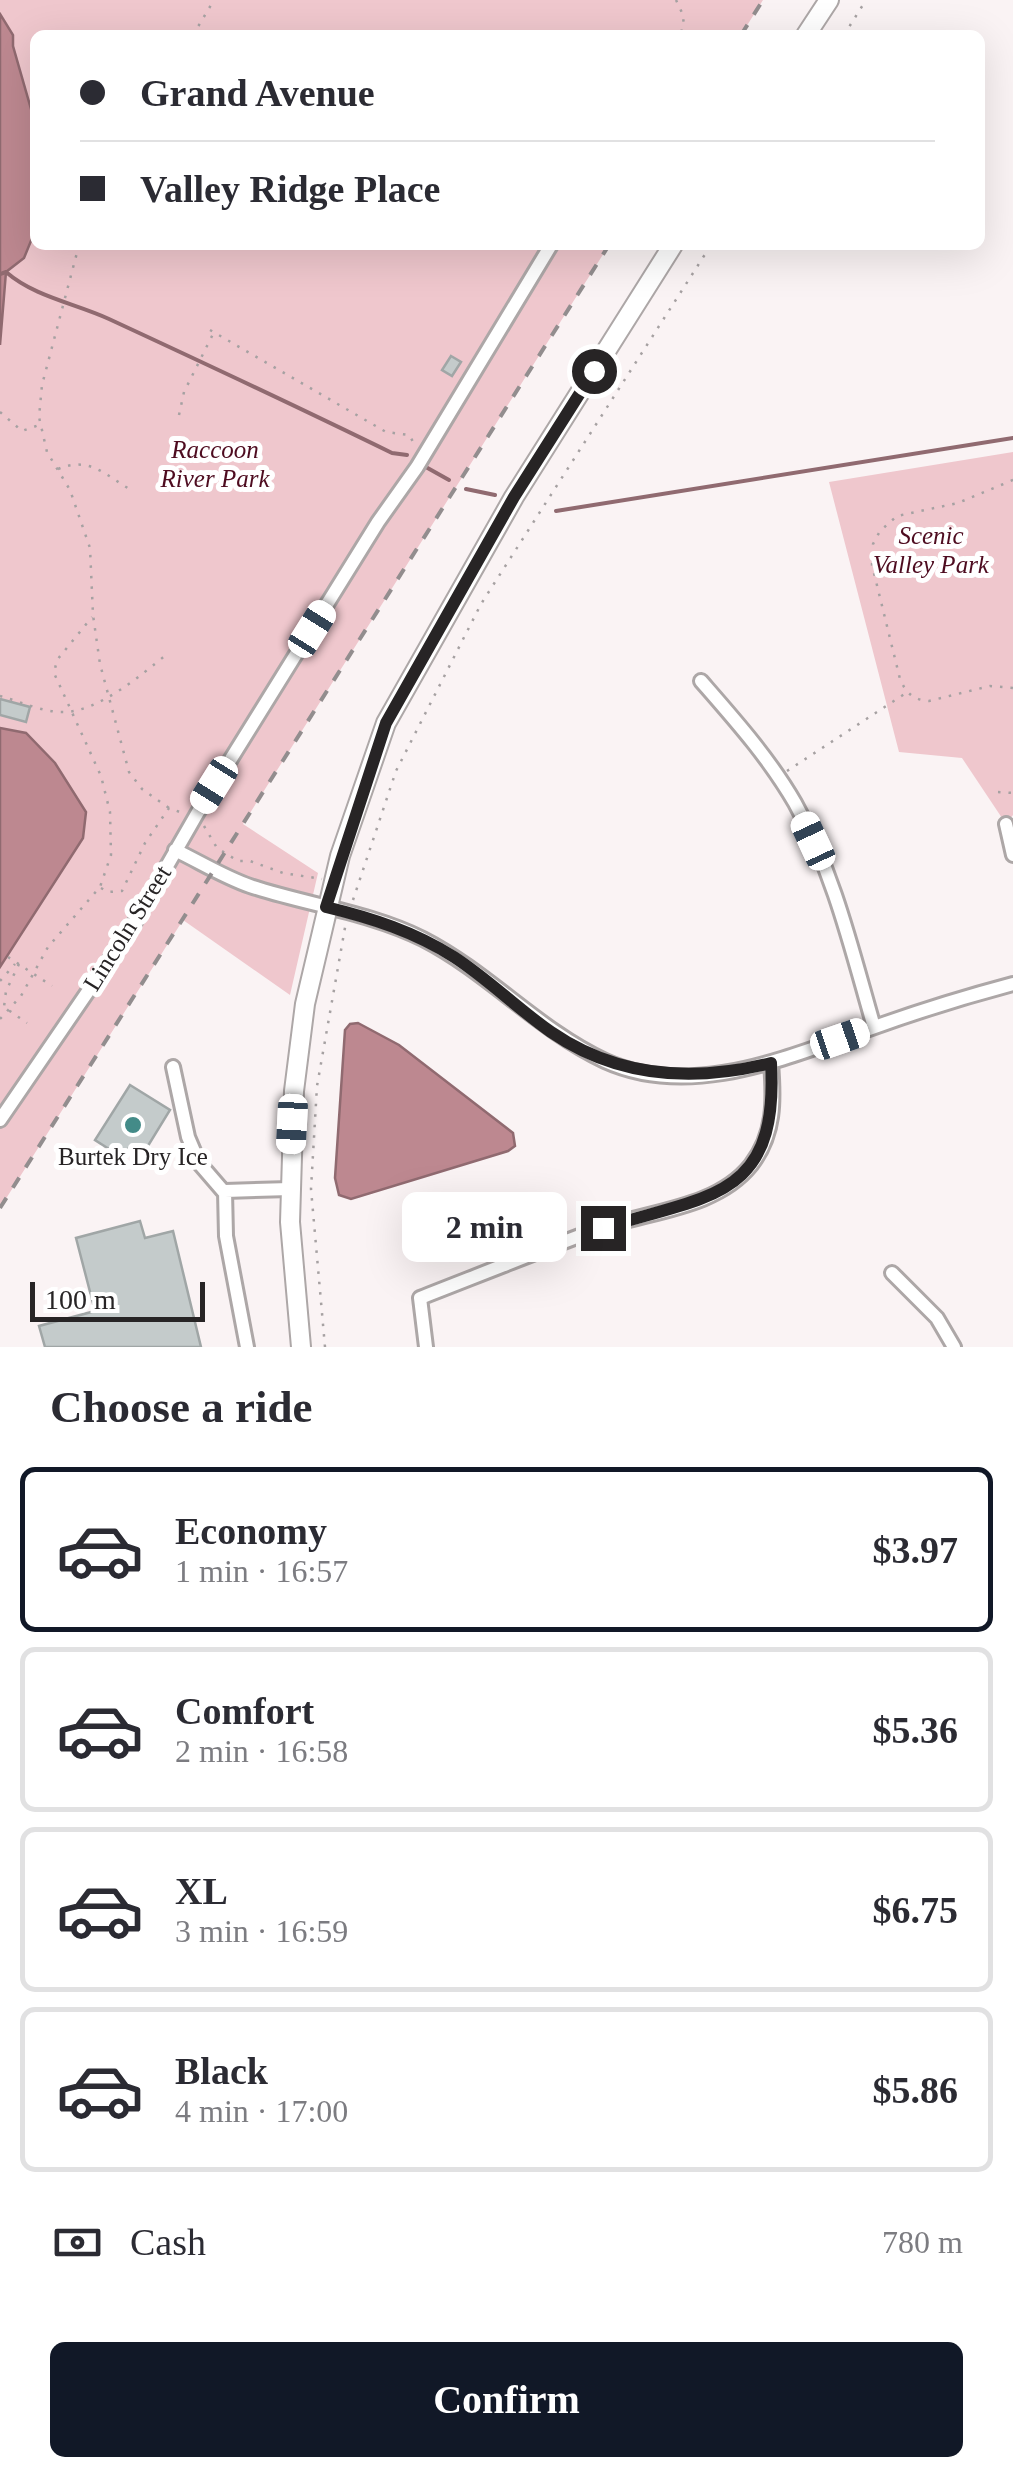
<!DOCTYPE html>
<html lang="en">
<head>
<meta charset="utf-8">
<style>
	body { margin:0; font-family:"Times New Roman",serif; background:#f7f7f7; color:#2b2b33; height:100vh; display:flex; flex-direction:column; font-size:38px; white-space:nowrap }
	* { box-sizing:border-box; margin:0 }
	p { font-size:32px; color:#7c7c81 }
	.icon { flex:none; width:55px; height:55px; fill:none; stroke:currentColor; stroke-width:2; stroke-linecap:round; stroke-linejoin:round }
	.map { position:relative; height:1347px; overflow:hidden }
	.panel { display:flex; flex-direction:column; background:#fff; flex:1 }
	.panel>* { flex:none }
	.top-card { position:absolute; left:30px; top:30px; width:955px; height:220px; border-radius:15px; box-shadow:0 10px 40px #0002; display:grid; align-content:center; height:220px; padding:0 50px; background:#fff }
	.scale { position:absolute; left:30px; bottom:25px; width:175px; box-sizing:border-box; padding-left:10px; border:5px solid #272425; border-top:0; font-size:28px; line-height:35px; white-space:nowrap; color:#272425; -webkit-text-stroke:8px #fff; paint-order:stroke }
	.end { position:absolute; width:45px; height:45px; margin:-22px; border:12px solid #272425; background:#fff; box-shadow:0 0 0 5px #fff }
	.from { border-radius:50% }
	.bubble { position:absolute; height:70px; border-radius:15px; background:#fff; box-shadow:0 10px 40px #0002; font-size:32px; font-weight:600; line-height:70px; text-align:center }
	.car { position:absolute; width:30px; height:60px; margin:-30px -15px; border-radius:12px; box-shadow:0 0 8px 2px #0007; background:linear-gradient(#fff 24%,#345 0 40%,#fff 0 76%,#345 0 86%,#fff 0) }
	.top-card b { display:flex; align-items:center; gap:35px; height:95px; font-size:38px }
	.top-card b+b { border-top:2px solid #e1e1e2 }
	.top-card i { width:25px; height:25px; background:#2b2b33 }
	ul { padding:0; list-style:none }
	li { display:flex; align-items:center; gap:30px; height:165px; margin:0 20px 15px; padding:0 30px; border:5px solid #e1e1e2; border-radius:15px }
	li div { flex:1 }
	li b { display:block; font-size:38px }
	li em { font-style:normal; font-weight:600 }
	li.on { border-color:#111827 }
	li>.icon { width:90px; height:90px; stroke-width:1.5 }
	h2 { padding:0 50px; font-size:45px; line-height:120px }
	.pay { display:flex; align-items:center; gap:25px; height:110px; padding:0 50px; font-size:38px }
	.pay p { margin-inline-start:auto }
	.button { display:flex; gap:20px; margin-top:auto; padding:20px 50px }
	.button a { flex:1; height:115px; border-radius:15px; background:#111827; color:#fff; font-size:40px; font-weight:600; line-height:115px; text-align:center }
	.map>svg:first-child { display:block }
</style>
</head>
<body>
<div class="map">
<svg width="1013" height="1347" viewBox="0 0 1013 1347">
	<rect width="100%" height="100%" fill="#faf3f4"/>
	<path fill="#efc7cd" d="M0 0H763L741 35H35V245H609L243 824 318 873 290 995 183 920 0 1208Z
		M1013 452V815L1006 824 962 758 899 752 829 482Z"/>
	<path fill="#bd8890" stroke="#906a70" stroke-width="2.5" d="M0 14 13 35V46L35 123V231L24 258 6 272 0 345Z
		M0 728 26 733 55 763 86 812 83 838 0 967Z
		M358 1023 399 1045 513 1133 515 1146 508 1151 351 1199 339 1195 335 1178 345 1030 350 1024Z"/>
	<g fill="none" stroke-linecap="round" stroke-linejoin="round">
		<path stroke="#906a70" stroke-width="4" d="M0 274 6 272C35 297 74 303 109 319 204 363 298 407 392 453L407 455
			M424 466 449 480
			M466 489 495 495
			M556 511 1013 438"/>
	</g>
	<path fill="#c4cbcb" stroke="#a0a6a6" stroke-width="2.5" d="M451 356 461 362 452 376 442 370Z
		M0 699 30 707 26 722 0 715Z
		M130 1085 170 1110 143 1154 130 1146 123 1158 95 1140Z
		M140 1221 145 1238 173 1231 201 1347H45L39 1326 95 1311 76 1238Z"/>
	<g fill="none" stroke-linecap="round" stroke-linejoin="round">
		<defs>
			<path id="minor" d="M701 681C735 720 769 758 795 803 834 873 852 951 874 1027
				M1006 824 1013 855
				M175 850C200 862 224 877 250 886 307 905 369 912 423 939 489 973 537 1029 605 1061 691 1100 787 1057 869 1029 916 1012 964 997 1013 984
				M173 1067 188 1137 199 1163 224 1192
				M0 1120 132 927 198 812 378 522 417 467 551 245
				M892 1273 937 1318 954 1347
				M247 1347 226 1236 225 1191 290 1189
				M426 1347 420 1298C479 1275 539 1251 598 1229 648 1211 716 1209 751 1165 775 1134 774 1100 771 1063"/>
			<path id="major" d="M806 35 829 0
				M301 1347 290 1222 294 1091 305 1004 340 856 386 723 514 497 673 245"/>
		</defs>
		<use href="#minor" stroke="#ada7a7" stroke-width="18"/>
		<use href="#major" stroke="#ada7a7" stroke-width="22"/>
		<path stroke="#a6a1a2" stroke-width="2.5" stroke-dasharray="2.5 8" stroke-linecap="butt" d="M676 0 684 17 681 35
			M193 35 214 0
			M844 35 866 0
			M79 245 42 385 39 417 47 452 70 490 90 548 93 615 100 664 129 772 142 789 169 808
			M210 330 386 432 409 435 415 445
			M0 412 22 431 39 425
			M179 415 184 392 213 334
			M58 469C89 456 104 474 131 490
			M1013 480 958 503 897 516 880 531 873 544 872 565 900 679C906 693 913 700 929 701L990 686 1013 688
			M0 696C19 701 42 712 62 712 97 713 141 675 166 655
			M787 771 906 693
			M998 792 1013 793
			M204 826 217 848 238 861H250L283 873 322 879
			M101 888 108 892 122 891 145 843 169 808 185 814
			M353 900 396 771 481 604 711 245
			M8 957 52 986
			M19 964 6 991 4 1007 27 1023
			M0 981 15 964
			M0 1019 21 996 48 947 100 887 111 855 110 812 101 776 54 673 57 660 92 617
			M325 1347 311 1189 317 1086 346 922"/>
		<use href="#minor" stroke="#fff" stroke-width="12"/>
		<use href="#major" stroke="#fff" stroke-width="18"/>
		<path stroke="#928d8e" stroke-width="4" stroke-dasharray="12 12" stroke-linecap="butt" d="M741 35 763 0
			M0 1208 609 245"/>
	</g>
	<g fill="none" stroke-linecap="round" stroke-linejoin="round">
		<path stroke="#272425" stroke-width="12" d="M594 371 514 497 386 723 326 907C372 918 415 932 454 957 488 979 518 1009 551 1032 618 1078 695 1082 771 1063 779 1199 709 1195 603 1228"/>
	</g>
	<circle fill="#438b88" stroke="#fff" stroke-width="4" cx="133" cy="1125" r="10"/>
	<g text-anchor="middle" dominant-baseline="central" stroke-width="10" stroke-linejoin="round" paint-order="stroke">
		<g font-size="25" font-style="italic" fill="#4e0c20" stroke="#fff">
			<text x="215" y="449">Raccoon<tspan x="215" dy="29">River Park</tspan></text>
			<text x="931" y="535">Scenic<tspan x="931" dy="29">Valley Park</tspan></text>
		</g>
		<g font-size="25" fill="#272425" stroke="#fff">
			<text transform="translate(127 928) rotate(-58)">Lincoln Street</text>
		</g>
		<g font-size="25" fill="#272425" stroke="#fff">
			<text x="133" y="1156">Burtek Dry Ice</text>
		</g>
	</g>
</svg>
<div class="scale">100 m</div>
<i class="end from" style="left:594px;top:371px"></i>
<i class="end" style="left:603px;top:1228px"></i>
<div class="bubble" style="left:402px;top:1192px;width:165px">2 min</div>
<i class="car" style="left:312px;top:629px;rotate:32deg"></i>
<i class="car" style="left:214px;top:785px;rotate:212deg"></i>
<i class="car" style="left:813px;top:841px;rotate:335deg"></i>
<i class="car" style="left:840px;top:1039px;rotate:71deg"></i>
<i class="car" style="left:292px;top:1124px;rotate:183deg"></i>
<div class="top-card">
<b><i class="from"></i>Grand Avenue</b>
<b><i></i>Valley Ridge Place</b>
</div>
</div>
<section class="panel">
<h2>Choose a ride</h2>
<ul>
<li class="on"><svg class="icon" aria-label="car" viewBox="0 0 24 24"><path d="M5 17H2v-5l4-1 3-4h7l3 4 3 1v5h-3M9 17h6M6 11h13"/><circle cx="7" cy="17" r="2"/><circle cx="17" cy="17" r="2"/></svg><div><b>Economy</b><p>1 min · 16:57</p></div><em>$3.97</em></li>
<li><svg class="icon" aria-label="car" viewBox="0 0 24 24"><path d="M5 17H2v-5l4-1 3-4h7l3 4 3 1v5h-3M9 17h6M6 11h13"/><circle cx="7" cy="17" r="2"/><circle cx="17" cy="17" r="2"/></svg><div><b>Comfort</b><p>2 min · 16:58</p></div><em>$5.36</em></li>
<li><svg class="icon" aria-label="car" viewBox="0 0 24 24"><path d="M5 17H2v-5l4-1 3-4h7l3 4 3 1v5h-3M9 17h6M6 11h13"/><circle cx="7" cy="17" r="2"/><circle cx="17" cy="17" r="2"/></svg><div><b>XL</b><p>3 min · 16:59</p></div><em>$6.75</em></li>
<li><svg class="icon" aria-label="car" viewBox="0 0 24 24"><path d="M5 17H2v-5l4-1 3-4h7l3 4 3 1v5h-3M9 17h6M6 11h13"/><circle cx="7" cy="17" r="2"/><circle cx="17" cy="17" r="2"/></svg><div><b>Black</b><p>4 min · 17:00</p></div><em>$5.86</em></li>
</ul>
<div class="pay"><svg class="icon" aria-label="cash" viewBox="0 0 24 24"><path d="M3 7h18v10H3z"/><circle cx="12" cy="12" r="2"/></svg>Cash<p>780 m</p></div>
<div class="button"><a>Confirm</a></div>
</section>
</body>
</html>
